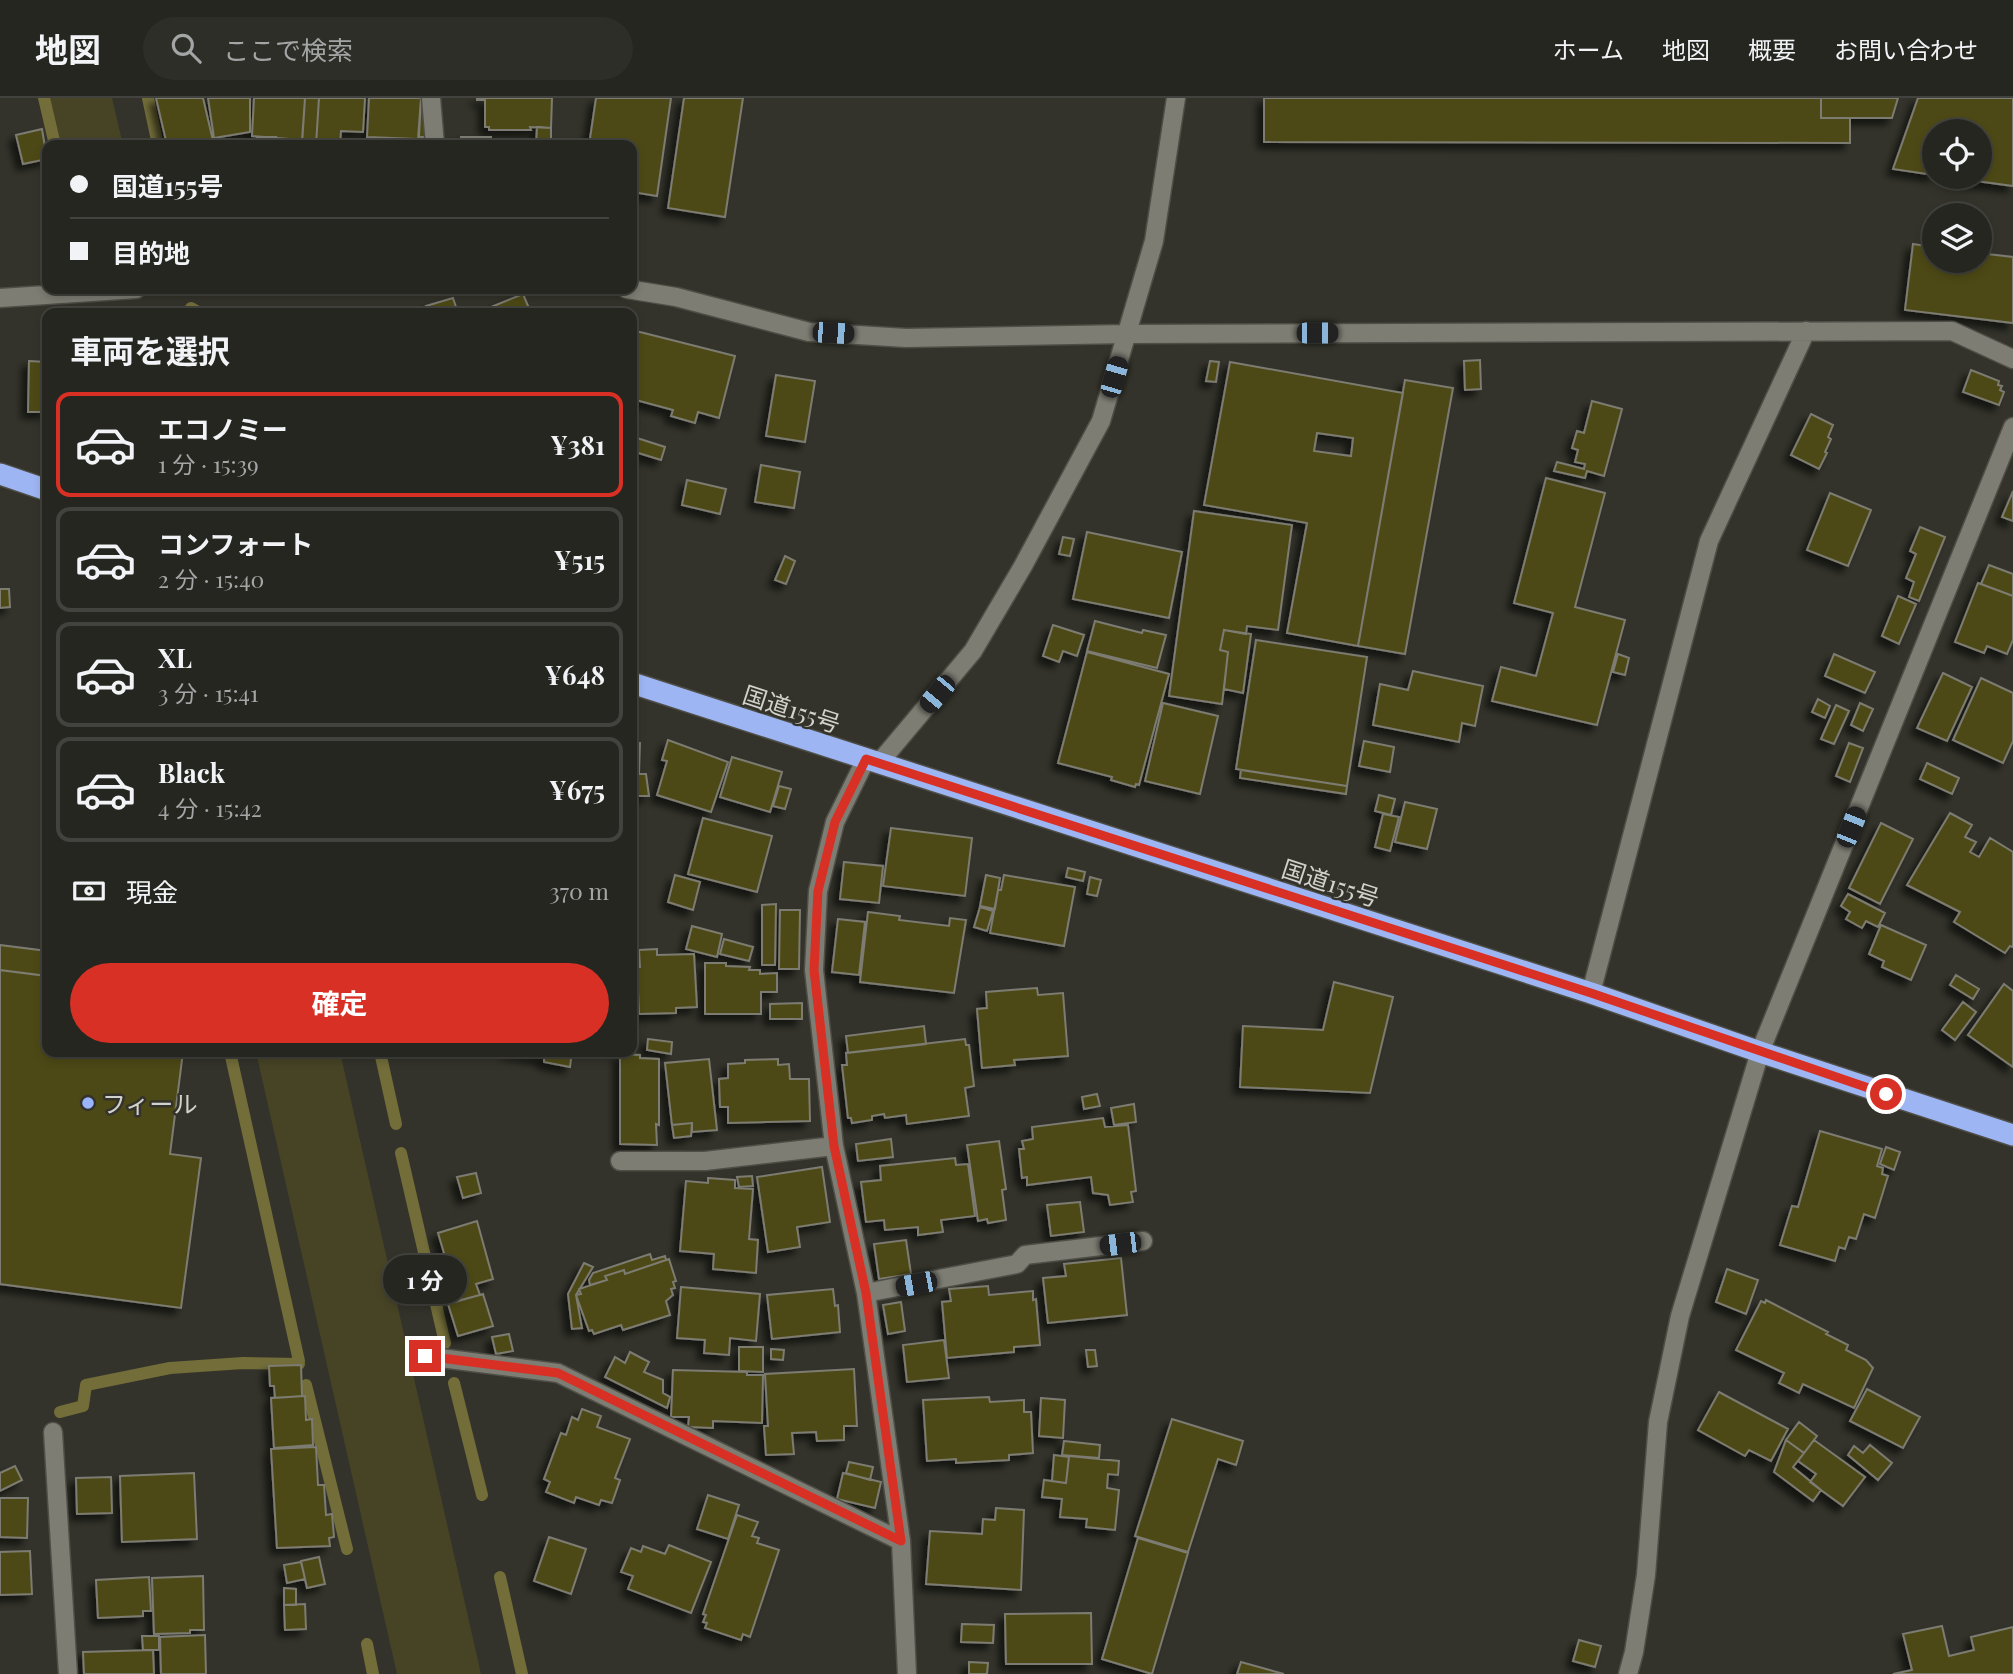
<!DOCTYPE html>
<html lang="ja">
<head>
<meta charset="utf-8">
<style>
	body { margin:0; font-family:"Playfair Display","Noto Sans JP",serif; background:#2e2e29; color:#f1f3f6; height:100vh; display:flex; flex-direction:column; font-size:26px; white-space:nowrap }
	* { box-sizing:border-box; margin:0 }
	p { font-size:23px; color:#a4a5a5 }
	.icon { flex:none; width:38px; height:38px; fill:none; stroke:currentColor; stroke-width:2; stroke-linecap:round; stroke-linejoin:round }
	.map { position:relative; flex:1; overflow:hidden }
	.details { position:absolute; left:42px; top:210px; width:595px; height:749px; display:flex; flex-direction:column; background:#262620; border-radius:14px; box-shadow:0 4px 10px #0003,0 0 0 2px #42433e }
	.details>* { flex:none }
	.top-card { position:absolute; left:42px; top:42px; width:595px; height:154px; border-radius:14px; box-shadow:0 4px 10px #0003,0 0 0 2px #42433e; display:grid; align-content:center; height:154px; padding:0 28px; background:#262620 }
	.tools { position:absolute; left:1922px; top:21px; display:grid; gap:14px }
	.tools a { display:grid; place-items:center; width:70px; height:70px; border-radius:50%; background:#262620; box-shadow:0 4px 10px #0003,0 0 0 2px #42433e; font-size:35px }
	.end { position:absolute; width:32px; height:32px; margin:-16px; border:9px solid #d93025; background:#fff; box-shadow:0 0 0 4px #fff }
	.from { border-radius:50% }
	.bubble { position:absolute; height:49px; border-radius:24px; background:#262620; box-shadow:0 4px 10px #0003,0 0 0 2px #42433e; font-size:23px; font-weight:700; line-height:49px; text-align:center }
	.car { position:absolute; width:21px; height:42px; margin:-21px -10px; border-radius:9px; box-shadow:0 0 5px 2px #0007; background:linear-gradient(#222 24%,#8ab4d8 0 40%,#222 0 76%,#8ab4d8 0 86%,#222 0) }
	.top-card b { display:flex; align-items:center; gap:24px; height:66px; font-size:26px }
	.top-card b+b { border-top:2px solid #42433e }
	.top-card i { width:18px; height:18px; background:#f1f3f6 }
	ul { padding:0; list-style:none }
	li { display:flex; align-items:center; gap:21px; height:105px; margin:0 14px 10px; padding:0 14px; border:4px solid #42433e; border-radius:14px }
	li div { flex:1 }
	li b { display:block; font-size:26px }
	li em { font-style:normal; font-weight:700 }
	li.selected { border-color:#d93025 }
	li>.icon { width:63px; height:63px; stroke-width:1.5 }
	h2 { padding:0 28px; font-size:32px; line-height:84px }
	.pay { display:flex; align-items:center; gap:18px; height:77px; padding:0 28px; font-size:26px }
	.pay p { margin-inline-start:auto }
	.primary-button { display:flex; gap:14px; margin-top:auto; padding:14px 28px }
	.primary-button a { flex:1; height:80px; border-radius:42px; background:#d93025; color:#fff; font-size:28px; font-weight:700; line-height:80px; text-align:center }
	header { display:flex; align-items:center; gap:42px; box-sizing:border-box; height:98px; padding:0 35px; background:#262620; border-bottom:2px solid #42433e }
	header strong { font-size:33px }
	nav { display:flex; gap:38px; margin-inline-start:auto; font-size:24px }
	.search { width:490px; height:63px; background:#2e2e29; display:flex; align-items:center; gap:18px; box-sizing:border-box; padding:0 24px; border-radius:38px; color:#a4a5a5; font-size:26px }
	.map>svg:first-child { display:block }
</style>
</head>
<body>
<header>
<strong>地図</strong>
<div class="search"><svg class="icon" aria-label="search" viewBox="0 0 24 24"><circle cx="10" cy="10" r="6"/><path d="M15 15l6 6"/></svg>ここで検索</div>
<nav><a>ホーム</a><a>地図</a><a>概要</a><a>お問い合わせ</a></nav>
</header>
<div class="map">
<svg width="2013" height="1576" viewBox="0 0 2013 1576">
	<defs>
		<filter id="shadow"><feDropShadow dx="-6" dy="6" stdDeviation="3.5" flood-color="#0009"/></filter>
	</defs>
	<rect width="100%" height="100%" fill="#33332b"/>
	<path fill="#474426" d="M46 0H112L123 47H58Z
		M256 954H340L481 1576H397Z"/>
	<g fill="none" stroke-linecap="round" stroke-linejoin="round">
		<path stroke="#726d39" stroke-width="12" d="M44 0 55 47
			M148 0 158 47
			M191 210 200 215
			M230 954 299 1263
			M380 954 396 1026
			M401 1055 445 1245
			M454 1285 482 1397
			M306 1287 347 1451
			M60 1314 83 1308 86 1287 170 1270 243 1265 299 1266
			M500 1479 522 1576
			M367 1546 373 1576"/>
	</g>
	<path fill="#4e4913" stroke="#7c7b72" stroke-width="2" fill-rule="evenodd" filter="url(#shadow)" d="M156 0H203L214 47H167Z
		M208 0H250V34L214 40Z
		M254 0H305L302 42 252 38Z
		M305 0H319L316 47H302Z
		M319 0H365L363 34 341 33 340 47H316Z
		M369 0H421L418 41 367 39Z
		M421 0H425L429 39H419Z
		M477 0H552L551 30 530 29 531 32H489V29H485V2H477Z
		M596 0H671L657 98 632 94V47H589Z
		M684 0H743L725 119 668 110Z
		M1264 0H1821V20H1850V45L1264 44Z
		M1821 0H1898L1892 20H1821Z
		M1918 0H2013V88L1947 79H1979V33H1934V77L1893 71Z
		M537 29 551 30V47H536Z
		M42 31 47 61 23 66 16 37Z
		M257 39H276L275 47H256Z
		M461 39H491V47H461Z
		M1913 146 1934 149V163H1979V155L2013 159V225L1905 212Z
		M523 196 531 215H494L491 209Z
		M453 200 458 215H428L426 208Z
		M636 233 735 258 719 320 698 314 695 325 671 318 673 312 632 301V248Z
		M1480 262 1481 291 1465 292 1464 263Z
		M29 263 47 264V314H28Z
		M1210 263 1219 264 1216 284 1206 283Z
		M1230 264 1403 295 1358 548 1287 535 1307 425 1204 407ZM1317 335 1353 340 1351 358 1314 353Z
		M1971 272 1999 283 1998 287 2002 288 2000 292 2004 294 1999 307 1963 294Z
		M776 277 815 283 805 344 766 338Z
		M1405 282 1453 290 1405 556 1358 548Z
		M1592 303 1622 311 1604 378 1587 373 1585 380 1554 373 1557 364 1584 371 1585 366 1575 364 1578 352 1572 350 1577 333 1584 335Z
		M1811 316 1833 327 1828 339 1831 341 1825 354 1827 355 1819 371 1791 357Z
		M637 340 665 349 661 362 632 353Z
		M761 367 800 374 794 410 755 404Z
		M1546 380 1605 395 1575 509 1625 522 1597 627 1492 603 1501 569 1536 578 1553 515 1514 505Z
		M687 382 726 391 720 416 682 407Z
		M2013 393V423L2002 419Z
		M1830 395 1871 412 1848 468 1807 452Z
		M1194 413 1292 427 1278 532 1247 528 1246 536 1224 532 1220 552 1228 554 1222 606 1169 598Z
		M1920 429 1945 439 1919 503 1909 499 1914 484 1906 480 1916 456 1910 453Z
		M1087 434 1182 454 1169 520 1073 501Z
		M1063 439 1074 441 1070 458 1059 456Z
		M785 458 795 463 786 486 775 482Z
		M1989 467 2013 476V498L1981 486Z
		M1978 485 2013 498V542L2007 556 1987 548 1984 555 1955 544Z
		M0 491H9L10 509 0 510Z
		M1898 498 1916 506 1899 546 1882 538Z
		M1095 523 1142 535 1143 532 1166 537 1157 570 1087 553Z
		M1053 527 1084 537 1077 558 1063 553 1059 564 1043 558Z
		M1224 532 1251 536 1243 595 1224 591 1228 554 1220 552Z
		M1256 542 1367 559 1347 688 1236 671Z
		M1087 554 1169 576 1139 687 1136 686 1135 689 1111 682 1112 679 1058 665Z
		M1618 556 1629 560 1625 577 1613 574Z
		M1834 556 1875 574 1865 595 1825 578Z
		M1413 573 1483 588 1475 628 1462 625 1459 644 1373 627 1380 586 1408 592Z
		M1943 575 1972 589 1947 643 1917 630Z
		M1981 580 2013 595V643L2003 665 1953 642Z
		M1818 601 1830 608 1825 620 1812 614Z
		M1163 605 1218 618 1200 696 1145 683Z
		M1860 605 1873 611 1863 633 1851 627Z
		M1836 607 1849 613 1834 646 1821 641Z
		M668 642 728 664 711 714 657 697 667 663 662 662Z
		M1364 643 1394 649 1390 674 1359 668Z
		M632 645H640L639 676H646L649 698H632Z
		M1849 645 1863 650 1850 684 1836 678Z
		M732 659 782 674 770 714 720 699Z
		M1927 665 1959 680 1952 696 1920 681Z
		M1241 672 1347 688 1346 696 1240 680Z
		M779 688 791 691 785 711 773 708Z
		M1379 697 1395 701 1391 717 1375 713Z
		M1405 704 1437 711 1427 751 1395 744Z
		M1950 715 1972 727 1965 739 1976 744 1970 754 1979 759 1990 740 2013 754V849L2010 848 2005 855 1954 824 1960 814 1907 787Z
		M1383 716 1399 719 1390 753 1375 749Z
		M703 720 772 738 757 794 688 776Z
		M1881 725 1913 741 1880 806 1849 790Z
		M891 730 972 740 965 798 883 788Z
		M844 764 883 768 879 805 840 801Z
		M1068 770 1085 774 1083 783 1066 779Z
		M675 777 700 784 693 812 668 804Z
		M986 777 1000 780 995 811 980 808Z
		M1004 777 1075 789 1064 848 990 835 998 792H1001Z
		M1090 779 1101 782 1097 798 1087 796Z
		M1848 796 1885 815 1878 829 1866 823 1862 830 1846 821 1850 814 1841 808Z
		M776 806 775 867H762V807Z
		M980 809 993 813 987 833 974 829Z
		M780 812H800L799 871H779Z
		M868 814 900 818 899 822 949 828 950 820 966 822 954 895 860 884Z
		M838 821 865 824 859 877 832 874Z
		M1881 827 1926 847 1911 882 1882 869 1884 863 1869 856Z
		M692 828 722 836 717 859 686 851Z
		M724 841 753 849 749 863 720 856Z
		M0 847 47 853V878L0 872Z
		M657 851V857L694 856 697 909 676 910V915L639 916 637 869H640L639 852Z
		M705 865H726V868L750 869 749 872H760V876L777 875V894H761V916H705Z
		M0 872 47 878V954H183L170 1056 201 1060 181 1210 0 1186Z
		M1956 877 1979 891 1973 901 1950 887Z
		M1334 884 1393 899 1370 995 1240 989 1243 928 1323 932Z
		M2004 886 2013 893V969L1968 937Z
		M1037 890 1038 897 1063 895 1068 958 1014 962 1015 967 982 970 977 911 987 910 986 894Z
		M1963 904 1976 914 1955 942 1942 932Z
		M802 905V921H770V906Z
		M924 928 926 946 848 955 846 938Z
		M648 941 672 944 671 956 647 952Z
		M965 941 966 947H969L974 988 965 990 969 1018 907 1026 906 1017 885 1020 884 1016 872 1018V1022L852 1025 851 1020H848L842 967H847L846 955Z
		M505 954H572L570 969 544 964V960Z
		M620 956 640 957V960L659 961V1027L656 1026 657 1047 620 1046Z
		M709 961 717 1032 692 1034V1025L672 1027 665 965Z
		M778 961V967L789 966 790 981H809L810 1023 728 1025V1009H720L719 981 728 980V966L745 965V962Z
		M1097 996 1100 1008 1084 1011 1082 999Z
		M1134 1006 1136 1024 1114 1027 1111 1010Z
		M1103 1020 1105 1029 1128 1027 1136 1093 1131 1094 1133 1104 1110 1107 1108 1097 1093 1095 1091 1079 1027 1087V1079L1022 1080 1019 1051H1024L1022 1043 1033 1041 1032 1029Z
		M692 1025 691 1038 674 1040 672 1027Z
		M1820 1033 1882 1051 1877 1068 1883 1070 1882 1076 1888 1078 1875 1120 1864 1116 1856 1141 1849 1139 1845 1151 1839 1149 1835 1163 1780 1147 1792 1108 1798 1109Z
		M891 1041 893 1059 858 1063 856 1046Z
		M999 1043 1006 1091 1002 1092 1006 1122 988 1125 987 1121 978 1123 967 1047Z
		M1886 1049 1900 1054 1894 1072 1880 1066Z
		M955 1060 956 1067 968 1066 975 1118 941 1122 943 1134 918 1137V1129L885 1132 884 1122 866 1124 861 1084 881 1082 880 1068Z
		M822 1069 830 1124 797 1129 800 1149 768 1154 757 1079Z
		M476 1075 481 1095 463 1100 457 1079Z
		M752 1078 753 1088 739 1089 737 1079Z
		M708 1080 735 1082V1090L753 1091 749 1141 758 1142 756 1175 713 1171 714 1156 680 1153 686 1083 708 1085Z
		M1080 1104 1084 1134 1051 1138 1047 1107Z
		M477 1123 493 1181 476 1186 480 1197 461 1202 458 1192H455L438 1135Z
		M906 1142 911 1176 879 1181 874 1146Z
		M650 1156 652 1162 665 1158 666 1162 625 1176 624 1172 605 1178 607 1182 590 1187 589 1182 593 1175Z
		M1121 1160 1127 1217 1048 1225 1043 1180 1066 1178 1064 1166Z
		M669 1161 676 1183 673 1184 675 1190 671 1191 673 1197 666 1203 670 1217 623 1232 621 1227 594 1236 592 1232 589 1233 576 1197 581 1196 579 1191 607 1182 605 1178 624 1172 625 1176Z
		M584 1165 593 1169 576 1197 582 1230 572 1231 568 1196Z
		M1727 1171 1758 1182 1746 1216 1716 1204Z
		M988 1188 989 1197 1033 1193V1202L1036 1201 1040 1247 1014 1249V1254L947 1260 942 1204 951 1203 949 1191Z
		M681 1189 760 1196 756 1243 730 1240 729 1257 704 1255 705 1242 677 1240Z
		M833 1191 835 1208 838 1207 840 1234 772 1241 767 1197Z
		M483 1196 493 1228 458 1238 448 1206Z
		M1766 1202 1828 1234 1826 1236 1848 1247 1846 1252 1866 1262 1873 1270 1854 1310 1803 1286 1799 1295 1779 1285 1784 1275 1736 1252 1761 1203 1765 1205Z
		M901 1204 905 1233 888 1236 883 1207Z
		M509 1236 513 1253 496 1256 492 1239Z
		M944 1242 949 1280 907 1284 903 1247Z
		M739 1249H763V1274L739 1273Z
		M771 1251 784 1252 783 1262 771 1261Z
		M1086 1252H1095L1097 1268 1088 1269Z
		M630 1254 649 1264 644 1274 663 1282V1295L670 1299 667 1310 605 1279 615 1259 625 1265Z
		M301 1267 302 1298 275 1300 274 1288H270L269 1268Z
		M854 1271 857 1328H844V1342L817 1343 816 1334 792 1335 794 1356 766 1357 764 1328H768L765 1276Z
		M673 1272 747 1274V1277H763L762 1325 713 1323V1330L688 1329 689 1319H671Z
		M1867 1291 1920 1319 1903 1350 1850 1323Z
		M1719 1294 1788 1331 1771 1363 1749 1352 1745 1358 1698 1332Z
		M305 1298 306 1322 312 1321 313 1347 274 1350 271 1300Z
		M989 1299 990 1304 1024 1302V1314H1031L1033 1355 1009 1357V1362L956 1365V1361L927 1363 923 1302Z
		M1041 1300 1065 1302 1063 1340 1039 1338Z
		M582 1311 601 1318 597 1329 630 1341 615 1380 620 1382 612 1405 601 1402 599 1407 576 1399 574 1405 546 1394 550 1384 544 1381 561 1335 566 1337 572 1319 578 1322Z
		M1172 1321 1243 1343 1236 1367 1218 1361 1188 1454 1135 1438Z
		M1799 1324 1817 1338 1804 1355 1786 1342Z
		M1786 1342 1804 1355 1793 1369 1821 1392 1813 1403 1774 1374Z
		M1814 1342 1865 1379 1843 1408 1810 1384 1816 1376 1798 1363Z
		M1064 1343 1100 1347 1099 1360 1062 1357Z
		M1870 1347 1892 1365 1878 1382 1848 1357 1854 1348 1863 1355Z
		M316 1349 318 1387H324L326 1417 332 1416 334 1439 329 1440 330 1448 277 1450 271 1351Z
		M1054 1357 1069 1359 1066 1385 1052 1383Z
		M1069 1358 1119 1363 1118 1377 1108 1376 1107 1390 1119 1392 1115 1432 1086 1429 1087 1421 1060 1419 1062 1401 1042 1399 1044 1382 1066 1385Z
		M849 1364 873 1369 870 1382 846 1375Z
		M15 1368 22 1382 0 1393V1375Z
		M194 1375 197 1441 122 1444 120 1378Z
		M843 1375 881 1384 875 1410 837 1401Z
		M111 1379 112 1415 77 1416 76 1380Z
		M708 1397 739 1407 728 1441 697 1431Z
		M0 1400H28L27 1440 0 1439Z
		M996 1410 1024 1412 1021 1492 926 1486 930 1433 982 1436 983 1421 995 1422Z
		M737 1417 758 1424 752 1438 759 1440 757 1445 779 1452 750 1539 743 1536 741 1542 705 1530 707 1525 703 1524 706 1517 703 1516Z
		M549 1439 586 1451 571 1496 534 1483Z
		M1138 1440 1188 1455 1152 1576 1102 1561Z
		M669 1447 711 1464 691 1515 628 1491 633 1478 621 1474 631 1450 641 1454 643 1448 665 1456Z
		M30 1453 32 1496 0 1497V1454Z
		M319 1459 325 1486 307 1490 301 1463Z
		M301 1464 305 1481 287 1485 284 1467Z
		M203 1478 204 1532H190V1535L154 1536 152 1480Z
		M149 1479 151 1513H143V1518L98 1520 96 1482Z
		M284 1490 296 1491V1507H284Z
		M305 1506 306 1531 285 1532 284 1507Z
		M1091 1515 1092 1566H1006L1005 1516Z
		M962 1526 994 1527 993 1545 961 1544Z
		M1942 1528 1949 1558 1974 1552 1971 1539 2013 1529V1576H1893L1912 1572 1903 1536Z
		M205 1537 206 1576H161L160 1539Z
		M142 1538H159V1552H143Z
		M1579 1542 1601 1548 1595 1569 1573 1563Z
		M153 1552 154 1576H84L83 1554Z
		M969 1564 988 1565 987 1576H969Z
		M1241 1564 1284 1576H1237Z"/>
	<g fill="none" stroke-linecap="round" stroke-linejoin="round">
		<defs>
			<path id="minor" d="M431 0 435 47
				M627 191 676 199 809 234 906 240 1126 236 1952 233 2013 261
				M0 200 136 191
				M866 661 835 724 818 793 814 872 834 1048 866 1195 901 1443 907 1576
				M879 665 973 553 1023 468 1101 323 1154 143 1176 0
				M1591 895 1709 443 1806 233
				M620 1063H705L834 1048
				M866 1195 1017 1166 1025 1157 1143 1143
				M425 1258 558 1275 901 1443
				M53 1334 68 1576
				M1628 1576 1634 1554 1646 1477 1658 1324 1680 1218 1760 954 2013 329"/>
			<path id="highway" d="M0 376 47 392
				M632 585 1591 895 1760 954 2013 1037"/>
		</defs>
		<use href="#minor" stroke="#4e4e47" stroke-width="21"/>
		<use href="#highway" stroke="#4e4e47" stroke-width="24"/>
		<use href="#minor" stroke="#7e7d73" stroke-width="18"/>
		<use href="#highway" stroke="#9db5f3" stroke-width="21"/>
	</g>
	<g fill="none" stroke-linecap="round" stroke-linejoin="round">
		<path stroke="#d93025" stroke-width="9" d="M425 1258 558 1275 901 1443 866 1195 834 1048 814 872 818 793 835 724 866 661 1591 895 1886 996"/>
	</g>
	<circle fill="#9ab5fd" stroke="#33332b" stroke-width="2.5" cx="88" cy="1005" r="7"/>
	<g text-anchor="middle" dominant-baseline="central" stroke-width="5" stroke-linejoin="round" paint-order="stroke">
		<g font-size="24" fill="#d2d2cc" stroke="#33332b">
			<text transform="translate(792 610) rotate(18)">国道155号</text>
			<text transform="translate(1331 784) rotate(18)">国道155号</text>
		</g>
		<g font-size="24" fill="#d2d2cc" stroke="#33332b" text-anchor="start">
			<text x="102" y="1005">フィール</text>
		</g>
	</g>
</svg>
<div class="tools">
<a><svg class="icon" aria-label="locate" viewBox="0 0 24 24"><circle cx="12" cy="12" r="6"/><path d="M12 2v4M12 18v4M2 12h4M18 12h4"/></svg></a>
<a><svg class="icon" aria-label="layers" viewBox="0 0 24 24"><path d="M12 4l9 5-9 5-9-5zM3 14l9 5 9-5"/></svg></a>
</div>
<i class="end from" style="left:1886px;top:996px"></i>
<i class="end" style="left:425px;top:1258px"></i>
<div class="bubble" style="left:383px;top:1157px;width:84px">1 分</div>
<i class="car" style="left:833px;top:235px;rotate:93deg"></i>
<i class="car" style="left:1317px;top:235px;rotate:90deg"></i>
<i class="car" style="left:1114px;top:279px;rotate:16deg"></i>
<i class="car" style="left:937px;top:596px;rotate:220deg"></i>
<i class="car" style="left:1851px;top:729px;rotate:22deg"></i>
<i class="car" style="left:1120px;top:1146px;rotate:263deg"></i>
<i class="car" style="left:916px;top:1186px;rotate:259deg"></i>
<div class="top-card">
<b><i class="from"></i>国道155号</b>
<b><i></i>目的地</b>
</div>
<section class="details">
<h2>車両を選択</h2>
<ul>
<li class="selected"><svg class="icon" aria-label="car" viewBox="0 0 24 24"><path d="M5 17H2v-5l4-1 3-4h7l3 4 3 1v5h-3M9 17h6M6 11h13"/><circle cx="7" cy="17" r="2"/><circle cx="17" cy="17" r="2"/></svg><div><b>エコノミー</b><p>1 分 · 15:39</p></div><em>¥381</em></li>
<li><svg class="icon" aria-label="car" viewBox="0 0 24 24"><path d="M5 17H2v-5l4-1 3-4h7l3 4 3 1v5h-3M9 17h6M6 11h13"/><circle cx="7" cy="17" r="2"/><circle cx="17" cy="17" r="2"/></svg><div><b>コンフォート</b><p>2 分 · 15:40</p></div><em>¥515</em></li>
<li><svg class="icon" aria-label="car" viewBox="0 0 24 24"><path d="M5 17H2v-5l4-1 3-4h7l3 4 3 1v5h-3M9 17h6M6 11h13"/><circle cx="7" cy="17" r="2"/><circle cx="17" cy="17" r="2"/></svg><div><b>XL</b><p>3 分 · 15:41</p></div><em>¥648</em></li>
<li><svg class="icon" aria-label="car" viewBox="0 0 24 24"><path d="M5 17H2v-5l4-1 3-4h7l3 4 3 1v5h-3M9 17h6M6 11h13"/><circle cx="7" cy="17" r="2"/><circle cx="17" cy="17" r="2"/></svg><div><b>Black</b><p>4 分 · 15:42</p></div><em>¥675</em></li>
</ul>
<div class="pay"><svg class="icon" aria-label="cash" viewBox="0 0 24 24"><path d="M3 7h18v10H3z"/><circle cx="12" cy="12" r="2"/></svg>現金<p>370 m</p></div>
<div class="primary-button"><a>確定</a></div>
</section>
</div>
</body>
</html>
